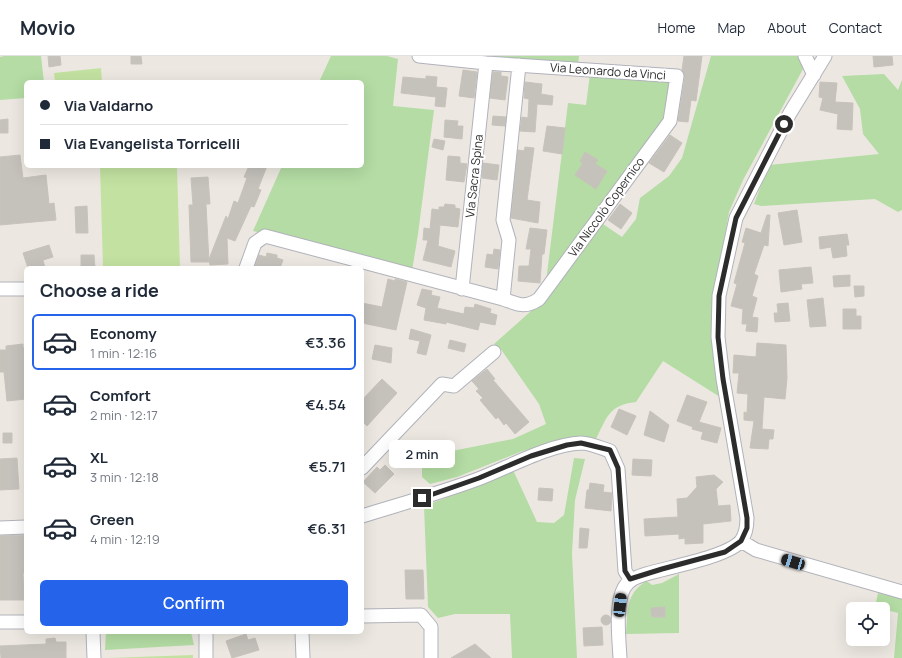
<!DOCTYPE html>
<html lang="en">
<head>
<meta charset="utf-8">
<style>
	body { margin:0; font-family:Manrope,sans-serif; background:#f2f2f3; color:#1f2937; height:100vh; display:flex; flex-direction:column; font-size:15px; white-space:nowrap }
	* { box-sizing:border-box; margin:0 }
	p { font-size:13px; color:#747a83 }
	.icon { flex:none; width:22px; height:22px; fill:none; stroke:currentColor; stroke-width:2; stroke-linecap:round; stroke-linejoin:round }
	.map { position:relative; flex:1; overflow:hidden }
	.details { position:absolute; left:24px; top:210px; width:340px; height:368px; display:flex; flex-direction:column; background:#fff; border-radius:6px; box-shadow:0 4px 16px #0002 }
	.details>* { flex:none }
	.top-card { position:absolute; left:24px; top:24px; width:340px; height:88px; border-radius:6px; box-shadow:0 4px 16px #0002; display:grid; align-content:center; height:88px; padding:0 16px; background:#fff }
	.fabs { position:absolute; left:846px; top:546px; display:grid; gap:8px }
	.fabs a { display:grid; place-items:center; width:44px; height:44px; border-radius:6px; background:#fff; box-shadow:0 4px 16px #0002; font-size:20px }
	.end { position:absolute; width:18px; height:18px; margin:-9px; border:5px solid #2c2c2c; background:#fff; box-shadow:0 0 0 2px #fff }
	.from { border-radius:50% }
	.bubble { position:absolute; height:28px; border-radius:6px; background:#fff; box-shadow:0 4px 16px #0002; font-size:13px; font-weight:600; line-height:28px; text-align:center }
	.car { position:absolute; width:12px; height:24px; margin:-12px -6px; border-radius:5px; box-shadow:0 0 3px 1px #0007; background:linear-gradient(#222 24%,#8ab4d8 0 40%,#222 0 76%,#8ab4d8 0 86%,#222 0) }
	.top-card b { display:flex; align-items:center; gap:14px; height:38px; font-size:15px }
	.top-card b+b { border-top:1px solid #e0e1e3 }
	.top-card i { width:10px; height:10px; background:#1f2937 }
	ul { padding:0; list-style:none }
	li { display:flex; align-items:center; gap:12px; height:56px; margin:0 8px 6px; padding:0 8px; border:2px solid transparent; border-radius:6px }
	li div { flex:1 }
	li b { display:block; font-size:15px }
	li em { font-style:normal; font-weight:600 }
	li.on { border-color:#2563eb }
	li>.icon { width:36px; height:36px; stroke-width:1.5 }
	h2 { padding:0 16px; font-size:18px; line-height:48px }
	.primary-button { display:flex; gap:8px; margin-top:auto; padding:8px 16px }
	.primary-button a { flex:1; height:46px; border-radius:6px; background:#2563eb; color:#fff; font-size:16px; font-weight:600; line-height:46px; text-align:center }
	header { display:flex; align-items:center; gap:24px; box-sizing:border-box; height:56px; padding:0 20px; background:#fff; border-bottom:1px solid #e0e1e3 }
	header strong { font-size:19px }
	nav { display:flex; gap:22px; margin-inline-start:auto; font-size:14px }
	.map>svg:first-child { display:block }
</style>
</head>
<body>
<header>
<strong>Movio</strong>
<nav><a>Home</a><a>Map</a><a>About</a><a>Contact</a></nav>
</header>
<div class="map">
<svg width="902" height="602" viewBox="0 0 902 602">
	<rect width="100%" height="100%" fill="#ece8e1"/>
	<path fill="#b4dca4" d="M4 0H41L44 26H26V42L0 44V1Z
		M331 0H387L398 3 393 50 434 54 418 178 412 215 253 175 282 110H362V26H319Z
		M445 0H579L578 9Z
		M711 0H799L803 13 743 124 729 156 715 236 711 268 720 341 663 305 636 346C608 349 607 362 595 385L562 383 520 396 457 421 430 428 422 421V412L447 396 513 383 546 368 539 348 500 292 494 288 548 240 603 168 622 181 636 163 640 142 669 120 682 102Z
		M590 18 670 24 666 63 546 226 568 47 586 49Z
		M884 18 898 34 902 24V154L898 156 875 143 761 150 754 148 769 109 879 98 863 78 860 53 842 20Z
		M574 402 585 403 575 444 572 498 577 602H512L510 558H455L438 562 428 551 424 450 491 425 505 417 513 414 537 466 554 467 564 459Z
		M679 518V577L626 578C628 556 625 537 647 525L652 529 662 527Z
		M878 537 902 543V602H894L898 557 875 551Z
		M106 576H191L194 589 105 594Z"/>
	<path fill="#c3e2a1" d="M101 12 102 26H55L54 17Z
		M100 110H177L180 212H103Z
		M193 599V602H108Z"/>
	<path fill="#c5c2bc" stroke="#c8c3ba" d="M48 0H60L61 9 49 11Z
		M131 0H141L142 8H131Z
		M684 0H702L696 45 691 44 688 66 678 65 685 21 682 14Z
		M873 0H892L893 9 874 11Z
		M463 14 477 16 474 42 459 40Z
		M493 16H501V20L508 21 505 44 490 42Z
		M426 20 437 21 436 31 447 32 445 51 435 50 436 41 401 37 403 21 426 23Z
		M525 26 542 28 541 38 553 40 552 49 537 48 535 76 520 75 522 61 528 62 529 43 524 42Z
		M820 26 837 27 835 46 853 47 852 74 837 73 838 58 820 54 823 42 819 41Z
		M493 60 506 61 505 70 492 69Z
		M8 63V77H0V64Z
		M445 64 458 65 457 70H463L462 83 444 81Z
		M547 70 565 72 562 98 543 95Z
		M670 79 682 87 664 116 649 107Z
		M434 83 445 85 443 94 432 91Z
		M525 91 534 92 527 144 540 146 538 167 511 162 518 94 524 95Z
		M585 96 598 104 595 108 607 115 596 133 575 119 583 107 580 105Z
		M20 99 23 122 46 119 49 148 54 147 56 164 0 169V101Z
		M448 100 460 101V107L467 108 464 126 446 124Z
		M483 107 499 109 497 124 482 122Z
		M249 110H267L258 133 261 134 254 151 251 150 235 185 227 182 228 208 210 209 209 203 226 160 228 163 234 145 238 147 247 122 244 121Z
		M208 121 210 148H206L209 206H191L189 149H193L191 122Z
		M445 148 455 149V152L460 153 458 171 440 169 438 190 455 195 451 211 423 204 428 184H423L424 172 430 173 432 153 439 154V151H444Z
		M620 148 632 157 621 173 608 164Z
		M87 150 88 177H76L75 151Z
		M797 154 802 186 784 189 778 157Z
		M767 159H770L768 190 764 189 754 218 758 220 752 240 757 242 752 261 758 262 757 276 746 275 747 268H742L743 253 731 250 737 228 734 227 745 187 742 186 746 172 761 177Z
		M530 172 547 174 544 198H542L540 227 518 225 519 210H529L531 193H526Z
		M847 178 849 189H846L847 200 833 202 831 191 820 193 819 181Z
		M49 189 53 201 43 204 45 212H28L23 197Z
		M494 193 500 194 498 213 485 211 487 198 493 199Z
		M267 197 277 199V202L283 204 280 212H254L259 199 266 201Z
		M81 199H94L95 212H81Z
		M811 211 813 227 801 228 802 233 781 236 779 214Z
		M850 219V230L834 231 833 220Z
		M388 223 395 225V223L407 226 396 274 362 267V247L382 251Z
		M854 230H864V240L855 241Z
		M422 233 432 235 431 239 440 241 437 252 464 258 465 251 474 252 475 248 491 253 490 257 497 259 495 269 480 266 478 274 446 266V268L424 264 426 252 417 249Z
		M823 242 826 270 810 271 807 244Z
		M788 247 790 265 775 266 774 257H778L777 248Z
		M843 253H856V260H861V273H843Z
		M411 273 431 279 426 299 417 297 420 285 409 283Z
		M450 284 466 288 464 296 448 292Z
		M757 287 786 289 787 322 785 343 764 341 762 373 774 374 773 383H769L768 393 750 392 754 365 744 364V356L747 357 748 338 737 337 739 317H733L734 299 756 301Z
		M23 288V292L26 291V343L7 345 4 316H0V294H6V290Z
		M375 289 392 292 391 307 372 303Z
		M487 313 495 323 493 324 529 366 515 378 506 367 504 369 498 361 496 363 480 344 483 342 476 335 479 333 472 325Z
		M382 323 397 337 367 370 362 365V344Z
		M687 339 707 346 699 366 721 372 717 387 701 383 703 376 692 373 693 371 677 365Z
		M619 353 636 360 627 379 611 371Z
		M650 355 669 369 664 386 644 379Z
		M3 377H12V387H3Z
		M17 402 19 433 0 434V403Z
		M633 403 652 404 651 420 632 419Z
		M385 409 394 418 375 437 363 426 377 411 380 414Z
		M714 419 723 426 716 433 718 450 730 449 731 465 703 468V487L685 488V482L679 483V478L645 480 644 463 678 461 677 443 687 442 697 431 696 421Z
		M590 427 604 429 603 436 612 437 611 455 585 452 587 434H589Z
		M539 432 553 433 552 445 538 444Z
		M580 472 589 473 587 492H579Z
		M26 479V517H23L24 544H0V480Z
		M405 514H423L424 543H406Z
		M665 551V561H652L651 552Z
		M601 564a5 5 0 1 1 10 0a5 5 0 1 1-10 0Z
		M602 571 603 589 584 590 583 572Z
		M246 578 248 584 255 582 259 594 232 602 226 585Z
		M55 582 56 586H66V602H1L0 590 46 588V583Z
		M475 588 491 602H451Z"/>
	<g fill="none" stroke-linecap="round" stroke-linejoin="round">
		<defs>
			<path id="minor" d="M805 0 814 19
				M246 212 255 187 265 180 503 243C518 248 524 253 539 243L670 65 677 20 486 7 419 0
				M0 233H26
				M462 233 486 7
				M503 243 509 184 503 164 519 9
				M362 412 442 328 454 330 494 296
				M362 460C401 448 440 437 478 423 507 412 550 388 581 387 590 387 601 392 610 395L618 413 625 515 630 523
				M0 472 26 471
				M741 485 756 494 902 536
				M362 560 421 559 431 571V602
				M0 566H26
				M93 576 94 602
				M206 576V602
				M302 576 303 602
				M620 602C619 583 615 548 624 532 629 523 637 521 646 518 669 511 727 501 741 485 746 478 747 470 747 462L723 323 718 281 719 240 736 162 790 57 825 0"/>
		</defs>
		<use href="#minor" stroke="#b1b2bb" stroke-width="15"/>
		<use href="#minor" stroke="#fff" stroke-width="13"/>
	</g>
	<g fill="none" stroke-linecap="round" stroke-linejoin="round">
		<path stroke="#2c2c2c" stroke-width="5" d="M422 442 479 422 531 400 567 389 581 387 610 394 618 412 625 515 630 523 662 513 725 496 741 485 747 472V462L723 323 718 281 719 240 736 162 784 68"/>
	</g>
	<g text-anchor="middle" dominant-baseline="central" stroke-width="4" stroke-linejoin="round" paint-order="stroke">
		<g font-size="12" fill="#2c2c2c" stroke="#fff">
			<text transform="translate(608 15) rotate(4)">Via Leonardo da Vinci</text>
			<text transform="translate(474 120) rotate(-84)">Via Sacra Spina</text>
			<text transform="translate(606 151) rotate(-54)">Via Niccolò Copernico</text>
		</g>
	</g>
</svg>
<div class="fabs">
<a><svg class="icon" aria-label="locate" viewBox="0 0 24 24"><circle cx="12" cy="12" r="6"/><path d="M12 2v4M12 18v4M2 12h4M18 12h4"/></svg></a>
</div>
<i class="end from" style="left:784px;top:68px"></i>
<i class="end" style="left:422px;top:442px"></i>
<div class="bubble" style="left:389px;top:384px;width:66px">2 min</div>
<i class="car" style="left:793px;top:506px;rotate:287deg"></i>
<i class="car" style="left:620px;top:549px;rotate:6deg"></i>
<div class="top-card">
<b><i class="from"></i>Via Valdarno</b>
<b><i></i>Via Evangelista Torricelli</b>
</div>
<section class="details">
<h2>Choose a ride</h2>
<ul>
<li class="on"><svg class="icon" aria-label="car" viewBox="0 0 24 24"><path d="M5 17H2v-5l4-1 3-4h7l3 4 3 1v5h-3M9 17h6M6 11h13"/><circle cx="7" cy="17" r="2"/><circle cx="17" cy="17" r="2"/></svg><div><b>Economy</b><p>1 min · 12:16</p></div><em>€3.36</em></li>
<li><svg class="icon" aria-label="car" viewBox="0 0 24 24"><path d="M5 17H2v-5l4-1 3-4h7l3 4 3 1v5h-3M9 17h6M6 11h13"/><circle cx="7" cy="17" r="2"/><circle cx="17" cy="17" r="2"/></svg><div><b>Comfort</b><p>2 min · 12:17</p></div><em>€4.54</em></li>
<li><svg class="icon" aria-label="car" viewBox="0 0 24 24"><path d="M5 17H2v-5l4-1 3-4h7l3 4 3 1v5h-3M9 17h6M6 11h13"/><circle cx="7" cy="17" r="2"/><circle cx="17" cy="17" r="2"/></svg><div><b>XL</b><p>3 min · 12:18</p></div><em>€5.71</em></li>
<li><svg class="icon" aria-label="car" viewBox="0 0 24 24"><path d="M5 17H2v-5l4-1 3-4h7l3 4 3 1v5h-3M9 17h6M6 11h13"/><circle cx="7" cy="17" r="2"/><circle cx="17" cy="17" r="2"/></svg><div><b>Green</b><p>4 min · 12:19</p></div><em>€6.31</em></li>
</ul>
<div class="primary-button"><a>Confirm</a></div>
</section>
</div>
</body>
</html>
